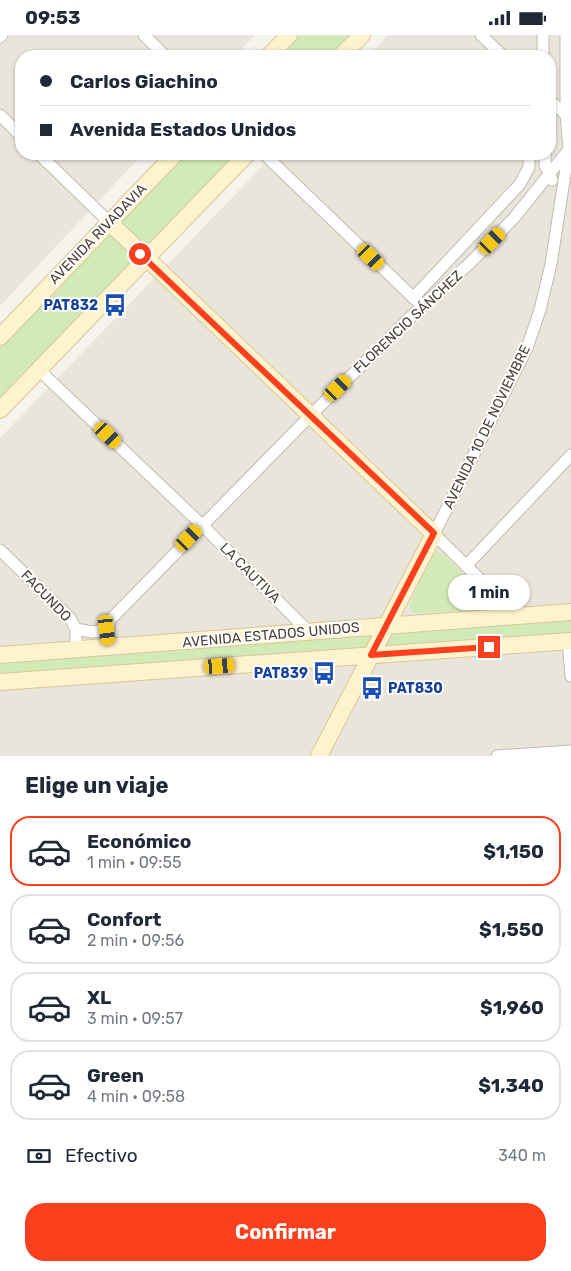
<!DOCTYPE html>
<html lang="es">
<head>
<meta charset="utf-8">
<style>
	body { margin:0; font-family:Rubik,sans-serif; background:#f2f2f3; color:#1f2937; height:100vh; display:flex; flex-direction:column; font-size:19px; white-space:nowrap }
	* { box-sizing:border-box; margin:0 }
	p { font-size:16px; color:#747a83 }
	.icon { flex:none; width:28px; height:28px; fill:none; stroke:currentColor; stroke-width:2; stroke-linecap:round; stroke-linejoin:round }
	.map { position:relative; height:721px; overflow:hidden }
	.panel { display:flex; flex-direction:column; background:#fff; flex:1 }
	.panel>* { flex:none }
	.top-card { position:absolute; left:15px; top:15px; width:541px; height:110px; border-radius:20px; box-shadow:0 1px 4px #0004; display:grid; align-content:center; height:110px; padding:0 25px; background:#fff }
	.end { position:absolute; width:22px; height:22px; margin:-11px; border:6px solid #fc3f1d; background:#fff; box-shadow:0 0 0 2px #fff }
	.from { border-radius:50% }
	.bubble { position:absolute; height:35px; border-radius:18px; background:#fff; box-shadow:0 1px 4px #0004; font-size:16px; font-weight:700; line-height:35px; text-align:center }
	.car { position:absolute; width:15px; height:30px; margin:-15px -8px; border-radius:6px; box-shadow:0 0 4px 1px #0007; background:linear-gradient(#f5c518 24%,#345 0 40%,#f5c518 0 76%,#345 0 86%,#f5c518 0) }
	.top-card b { display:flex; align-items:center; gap:18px; height:48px; font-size:19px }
	.top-card b+b { border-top:1px solid #e0e1e3 }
	.top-card i { width:12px; height:12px; background:#1f2937 }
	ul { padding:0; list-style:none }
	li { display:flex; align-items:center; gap:15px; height:70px; margin:0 10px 8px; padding:0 15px; border:2px solid #e0e1e3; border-radius:20px }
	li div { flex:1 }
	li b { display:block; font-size:19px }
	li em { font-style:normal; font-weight:700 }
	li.active { border-color:#fc3f1d }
	li>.icon { width:45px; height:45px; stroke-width:1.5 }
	h2 { padding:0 25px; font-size:22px; line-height:60px }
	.pay { display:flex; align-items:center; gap:12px; height:55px; padding:0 25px; font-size:19px }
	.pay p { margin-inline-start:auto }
	.primary-button { display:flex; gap:10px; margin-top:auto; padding:10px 25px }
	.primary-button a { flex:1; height:58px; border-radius:20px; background:#fc3f1d; color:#fff; font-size:20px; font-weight:700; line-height:58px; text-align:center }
	.status { display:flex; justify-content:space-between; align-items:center; height:35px; padding:0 25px; background:#fff; direction:ltr }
	.status svg { height:14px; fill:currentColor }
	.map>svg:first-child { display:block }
</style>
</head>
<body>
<div class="status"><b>09:53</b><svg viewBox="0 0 49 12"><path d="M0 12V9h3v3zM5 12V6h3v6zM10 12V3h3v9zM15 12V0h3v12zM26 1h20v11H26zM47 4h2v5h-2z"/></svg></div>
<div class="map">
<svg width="571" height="721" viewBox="0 0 571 721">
	<rect width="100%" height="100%" fill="#f6f3ec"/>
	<path fill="#eae5da" d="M0 0H255L235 21H21V119H143L0 271Z
		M388 0H571V721H0V403L274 119H550V21H368Z"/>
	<path fill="#d2eab5" d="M289 0H362L341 21H269Z
		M175 119H247L0 375V302Z
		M436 516 444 520 486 561 484 570 478 576 414 578 409 572 429 524Z
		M571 577V606L0 647V620Z"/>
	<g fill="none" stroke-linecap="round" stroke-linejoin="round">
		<defs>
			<path id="street" d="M144 0 165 21
				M481 0 503 21
				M543 0V21
				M0 2 2 0
				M550 66 568 81
				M0 80 21 101
				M39 119 109 187
				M264 119 422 271
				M545 119V130L552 145
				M413 263 520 149 529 132V119
				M38 334 202 490 310 598
				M0 515 70 583 76 594V614
				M466 531 571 420
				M526 580 504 568 434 499 527 313 540 275 551 229 569 114 566 79V0
				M76 594 92 597 107 595
				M568 606 571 641
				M109 613 107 595 111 584 310 381 422 271 469 229 514 183 571 112
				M497 721 571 716"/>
			<path id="secondary" d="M269 21 289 0
				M341 21 362 0
				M109 187 434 499 319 721
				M0 302 175 119
				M0 375 247 119
				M0 620 571 577
				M0 647 571 606"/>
		</defs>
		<use href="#street" stroke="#c2bbae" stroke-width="13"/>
		<use href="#secondary" stroke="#d6c79b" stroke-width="18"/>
		<use href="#street" stroke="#fff" stroke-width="11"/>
		<use href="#secondary" stroke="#fff3cd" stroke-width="16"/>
	</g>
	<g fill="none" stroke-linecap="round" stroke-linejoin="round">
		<path stroke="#fc3f1d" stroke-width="6" d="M140 219 434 498 371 620 489 612"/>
	</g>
	<defs>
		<symbol id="bus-bare" viewBox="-9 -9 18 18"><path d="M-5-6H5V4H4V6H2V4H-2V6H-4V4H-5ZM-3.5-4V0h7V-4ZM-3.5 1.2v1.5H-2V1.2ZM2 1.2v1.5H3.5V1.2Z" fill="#1a4fb4" stroke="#fff" stroke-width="2.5" paint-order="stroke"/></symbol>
	</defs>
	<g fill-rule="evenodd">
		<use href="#bus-bare" x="99" y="254" width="32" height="32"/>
		<use href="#bus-bare" x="308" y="622" width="32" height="32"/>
		<use href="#bus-bare" x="356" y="637" width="32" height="32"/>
	</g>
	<g text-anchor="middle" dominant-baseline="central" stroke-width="4" stroke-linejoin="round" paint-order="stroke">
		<g font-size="14" fill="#4b4439" stroke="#fff">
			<text transform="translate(98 199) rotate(-46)">AVENIDA RIVADAVIA</text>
			<text transform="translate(408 287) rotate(-43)">FLORENCIO SÁNCHEZ</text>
			<text transform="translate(487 392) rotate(-64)">AVENIDA 10 DE NOVIEMBRE</text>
			<text transform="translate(250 538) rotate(45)">LA CAUTIVA</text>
			<text transform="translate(46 561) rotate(46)">FACUNDO</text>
			<text transform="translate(271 600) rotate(-5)">AVENIDA ESTADOS UNIDOS</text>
		</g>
		<g font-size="14" font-weight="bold" fill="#164399" stroke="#fff" text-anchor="end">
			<text x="98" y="270">PAT832</text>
			<text x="308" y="638">PAT839</text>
			<text x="388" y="653" text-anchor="start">PAT830</text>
		</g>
	</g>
</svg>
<i class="end from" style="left:140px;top:219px"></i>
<i class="end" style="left:489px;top:612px"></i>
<div class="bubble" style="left:448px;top:540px;width:82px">1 min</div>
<i class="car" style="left:492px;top:206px;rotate:44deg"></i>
<i class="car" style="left:371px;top:222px;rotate:134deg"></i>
<i class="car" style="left:338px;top:353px;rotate:46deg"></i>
<i class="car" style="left:108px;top:400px;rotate:134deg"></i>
<i class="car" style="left:189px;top:503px;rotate:44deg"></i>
<i class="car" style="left:107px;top:595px;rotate:173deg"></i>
<i class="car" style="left:220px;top:631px;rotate:86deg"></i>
<div class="top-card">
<b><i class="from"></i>Carlos Giachino</b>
<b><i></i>Avenida Estados Unidos</b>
</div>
</div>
<section class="panel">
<h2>Elige un viaje</h2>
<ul>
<li class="active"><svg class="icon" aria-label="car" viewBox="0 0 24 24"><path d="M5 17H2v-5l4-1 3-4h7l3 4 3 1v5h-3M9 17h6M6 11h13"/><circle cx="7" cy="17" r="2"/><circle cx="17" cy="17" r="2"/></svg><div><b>Económico</b><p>1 min · 09:55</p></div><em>$1,150</em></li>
<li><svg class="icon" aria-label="car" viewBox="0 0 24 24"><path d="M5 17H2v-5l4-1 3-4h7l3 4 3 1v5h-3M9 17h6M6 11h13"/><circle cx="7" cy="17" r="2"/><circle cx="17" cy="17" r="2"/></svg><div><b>Confort</b><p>2 min · 09:56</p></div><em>$1,550</em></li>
<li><svg class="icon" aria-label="car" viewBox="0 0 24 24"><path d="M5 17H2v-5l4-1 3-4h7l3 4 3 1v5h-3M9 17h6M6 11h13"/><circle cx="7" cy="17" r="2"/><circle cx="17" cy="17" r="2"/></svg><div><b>XL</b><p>3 min · 09:57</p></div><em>$1,960</em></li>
<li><svg class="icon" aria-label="car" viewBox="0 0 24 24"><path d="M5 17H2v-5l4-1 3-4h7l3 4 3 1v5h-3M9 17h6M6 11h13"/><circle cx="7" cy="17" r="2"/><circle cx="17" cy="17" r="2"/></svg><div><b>Green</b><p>4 min · 09:58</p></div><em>$1,340</em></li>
</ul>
<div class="pay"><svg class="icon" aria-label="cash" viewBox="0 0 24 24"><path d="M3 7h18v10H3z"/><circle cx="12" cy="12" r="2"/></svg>Efectivo<p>340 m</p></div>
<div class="primary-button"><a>Confirmar</a></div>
</section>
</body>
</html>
